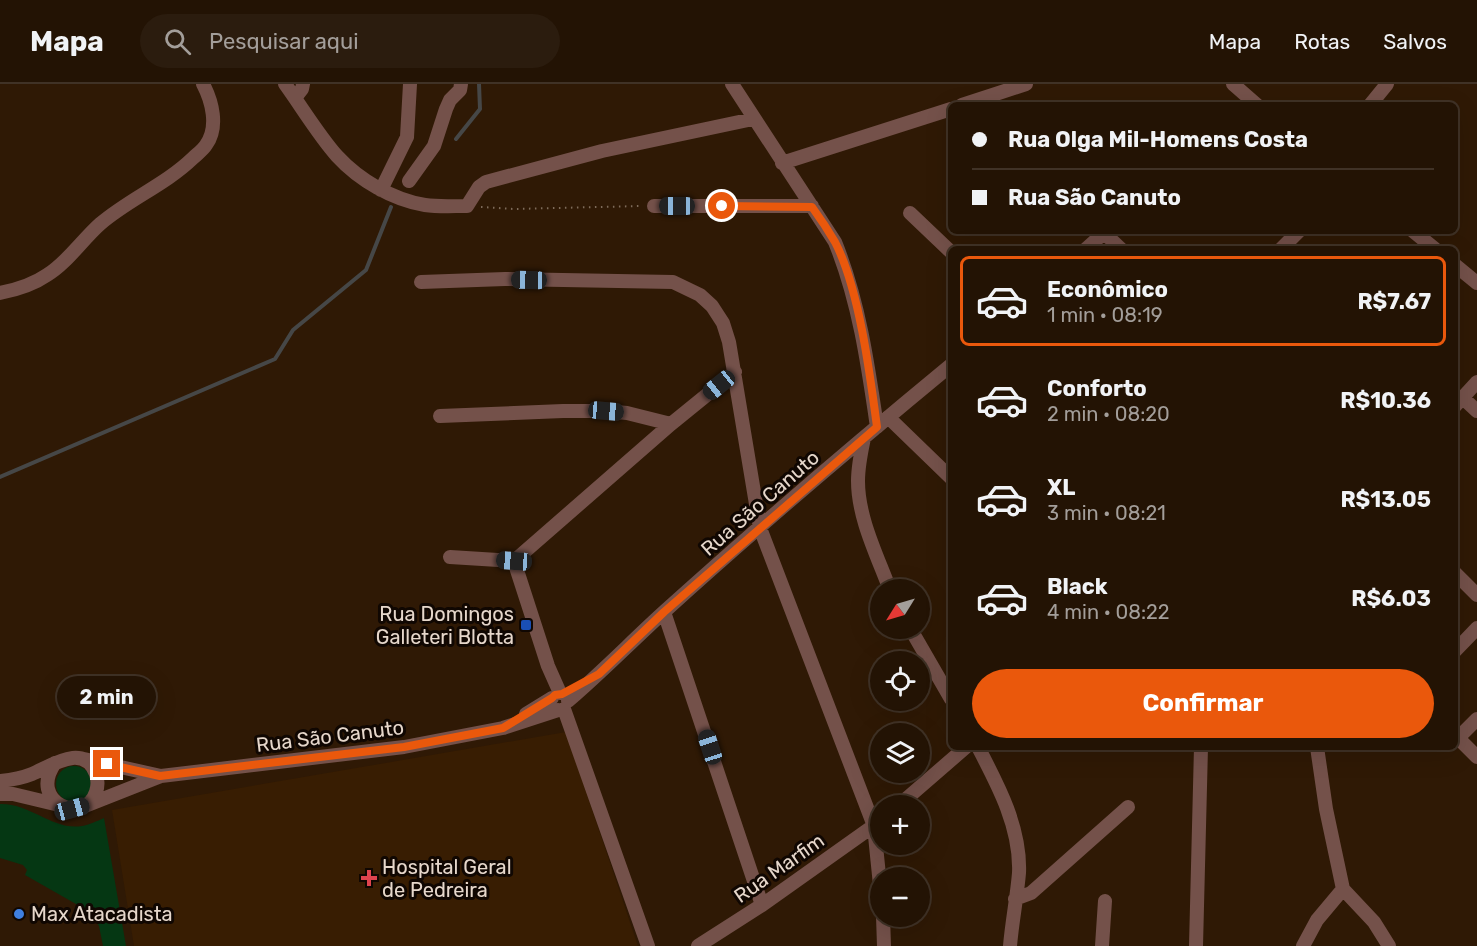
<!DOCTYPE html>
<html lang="pt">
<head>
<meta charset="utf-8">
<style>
	body { margin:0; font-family:Rubik,sans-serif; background:#2b1c0e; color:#f1f3f6; height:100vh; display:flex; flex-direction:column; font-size:22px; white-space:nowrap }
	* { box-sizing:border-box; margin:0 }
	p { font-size:20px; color:#a39e9a }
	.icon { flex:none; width:33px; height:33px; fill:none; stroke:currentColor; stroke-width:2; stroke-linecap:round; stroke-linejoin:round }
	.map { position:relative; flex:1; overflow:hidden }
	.side { position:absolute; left:948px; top:162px; width:510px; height:504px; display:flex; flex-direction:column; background:#231304; border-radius:9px; box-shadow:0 6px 24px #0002,0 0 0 2px #403226 }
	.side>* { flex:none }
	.top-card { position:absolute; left:948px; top:18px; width:510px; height:132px; border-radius:9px; box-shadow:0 6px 24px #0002,0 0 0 2px #403226; display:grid; align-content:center; height:132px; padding:0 24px; background:#231304 }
	.needle { width:39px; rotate:233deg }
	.controls { position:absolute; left:870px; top:495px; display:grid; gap:12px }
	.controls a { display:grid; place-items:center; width:60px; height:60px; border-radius:50%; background:#231304; box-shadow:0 6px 24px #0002,0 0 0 2px #403226; font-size:30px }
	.end { position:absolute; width:27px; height:27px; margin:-14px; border:8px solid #ea580c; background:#fff; box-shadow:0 0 0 3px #fff }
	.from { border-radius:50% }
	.bubble { position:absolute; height:42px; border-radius:21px; background:#231304; box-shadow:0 6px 24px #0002,0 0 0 2px #403226; font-size:20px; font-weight:700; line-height:42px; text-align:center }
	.car { position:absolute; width:18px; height:36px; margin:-18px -9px; border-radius:8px; box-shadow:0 0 4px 2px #0007; background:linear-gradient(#222 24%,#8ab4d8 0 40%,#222 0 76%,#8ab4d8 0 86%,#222 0) }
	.top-card b { display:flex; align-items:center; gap:21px; height:57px; font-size:22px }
	.top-card b+b { border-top:2px solid #403226 }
	.top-card i { width:15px; height:15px; background:#f1f3f6 }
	ul { padding:10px 0 0; list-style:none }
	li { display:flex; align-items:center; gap:18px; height:90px; margin:0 12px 9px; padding:0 12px; border:3px solid transparent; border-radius:9px }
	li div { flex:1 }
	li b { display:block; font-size:22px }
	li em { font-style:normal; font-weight:700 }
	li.on { border-color:#ea580c }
	li>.icon { width:54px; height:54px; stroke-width:1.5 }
	.action { display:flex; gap:12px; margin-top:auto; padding:12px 24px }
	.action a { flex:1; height:69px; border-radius:36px; background:#ea580c; color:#fff; font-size:24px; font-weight:700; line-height:69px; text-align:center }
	header { display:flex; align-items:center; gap:36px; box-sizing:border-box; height:84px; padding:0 30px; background:#231304; border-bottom:2px solid #403226 }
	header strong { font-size:28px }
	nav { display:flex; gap:33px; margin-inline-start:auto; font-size:21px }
	.search { width:420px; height:54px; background:#2b1c0e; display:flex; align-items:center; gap:15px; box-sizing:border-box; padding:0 21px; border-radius:33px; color:#a39e9a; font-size:22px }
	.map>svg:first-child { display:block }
</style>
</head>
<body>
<header>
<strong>Mapa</strong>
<div class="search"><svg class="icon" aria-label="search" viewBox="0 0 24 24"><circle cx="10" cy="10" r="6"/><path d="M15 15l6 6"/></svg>Pesquisar aqui</div>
<nav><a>Mapa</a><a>Rotas</a><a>Salvos</a></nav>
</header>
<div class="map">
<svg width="1477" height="862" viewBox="0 0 1477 862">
	<rect width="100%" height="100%" fill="#2f1905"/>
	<path fill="#381d02" d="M566 648 638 862H134L112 726Z"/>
	<path fill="#053713" d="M56 700a18 18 0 1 1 36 0a18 18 0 1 1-36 0Z
		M0 720C30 719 54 747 82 742 89 741 97 737 104 734L126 862H103L99 842 90 828 25 791 27 786 23 781 0 774Z"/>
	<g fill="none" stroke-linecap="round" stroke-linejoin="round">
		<path stroke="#464747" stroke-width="4" d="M456 55 480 25 479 0
			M0 393 275 275 293 246 366 186 391 123"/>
		<path stroke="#7e6b5a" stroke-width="2" stroke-dasharray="1.5 4.5" stroke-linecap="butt" d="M481 123 514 125 641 122"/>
		<path stroke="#74514a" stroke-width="14" d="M285 0C301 22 319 52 337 72 359 96 393 116 425 121 438 123 453 122 467 122L479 103 486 98 602 67 753 35
			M732 0 835 158C859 217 868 281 877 343
			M1233 0 1257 21
			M295 14 302 5 303 0
			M962 21 1026 0
			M1370 21 1387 0
			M782 79 951 25
			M409 97 434 62 446 25 450 16 460 6 461 0
			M381 106 407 53 410 0
			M654 122H812
			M910 129 951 168
			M1102 147 1121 165
			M1413 147 1435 165
			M1086 165 1106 147
			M1281 165 1299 147
			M1455 181 1477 199
			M421 198 505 195 673 198 700 211 712 222 723 239 729 258 760 444 874 742 880 801
			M0 209C15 206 34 200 47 191 67 179 82 156 100 140 129 115 165 101 193 74 197 70 203 66 206 61 219 43 212 17 203 0
			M1463 314 1477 327
			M1455 322 1477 298
			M440 332 563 327H606L627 329 671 340
			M888 333 951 394
			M864 354C861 368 858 383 858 397 858 434 877 471 890 506
			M450 473 514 477
			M514 477 671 340 735 288
			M514 477 548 582 560 609
			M1455 489 1477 511
			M664 528 762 821
			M910 544 951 615
			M1455 567 1477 544
			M568 617C602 588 632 557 665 527 758 443 854 361 951 281
			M564 625 648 862
			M526 630 552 614
			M1455 651 1477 673
			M1458 654 1477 635
			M978 663C998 701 1021 744 1019 789 1017 813 1012 838 1010 862
			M1317 663 1326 725 1343 805 1374 838 1389 862
			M84 675 161 692
			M0 697C11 696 22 694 32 690 51 682 84 658 96 690 98 696 98 702 96 708 85 742 27 719 55 679
			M0 710H13L59 721
			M85 722 161 692 404 663 503 644 558 626
			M898 722 966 663
			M1015 815 1031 809 1128 723
			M883 832 884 862
			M698 862 762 821 879 738
			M1102 862 1105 817
			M1196 862 1201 663
			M1303 862 1317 836 1343 805"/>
	</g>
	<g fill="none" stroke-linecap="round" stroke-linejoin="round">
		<path stroke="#ea580c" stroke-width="8" d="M107 680 160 692 404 663 503 644 552 614 555 611 562 610 599 590 664 528 877 343C870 290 859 204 835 158 828 146 820 134 812 123L722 122"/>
	</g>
	<rect fill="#1a4fb4" stroke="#100702" stroke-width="2" x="520" y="535" width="12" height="12" rx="3"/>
	<path fill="#e0444e" stroke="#100702" stroke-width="2" d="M366 785h6v6h6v6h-6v6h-6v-6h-6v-6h6z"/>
	<circle fill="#3f7fe0" stroke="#100702" stroke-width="2" cx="19" cy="830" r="6"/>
	<g text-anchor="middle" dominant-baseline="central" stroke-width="6" stroke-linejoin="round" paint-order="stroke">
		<g font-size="20" fill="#e6d7cb" stroke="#100702">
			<text transform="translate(760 419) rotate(-41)">Rua São Canuto</text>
			<text transform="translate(330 652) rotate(-7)">Rua São Canuto</text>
			<text transform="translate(779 784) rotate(-35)">Rua Marfim</text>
		</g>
		<g font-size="20" fill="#e6d7cb" stroke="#100702" text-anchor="start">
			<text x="514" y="530" text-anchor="end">Rua Domingos<tspan x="514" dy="23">Galleteri Blotta</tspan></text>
			<text x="382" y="783">Hospital Geral<tspan x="382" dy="23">de Pedreira</tspan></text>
			<text x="31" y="830">Max Atacadista</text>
		</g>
	</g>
</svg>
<div class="controls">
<a><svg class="needle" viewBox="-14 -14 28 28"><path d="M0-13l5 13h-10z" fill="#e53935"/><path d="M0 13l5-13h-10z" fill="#a39e9a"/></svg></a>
<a><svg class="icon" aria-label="locate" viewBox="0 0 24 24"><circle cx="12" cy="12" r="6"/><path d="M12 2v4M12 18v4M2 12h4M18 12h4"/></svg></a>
<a><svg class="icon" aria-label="layers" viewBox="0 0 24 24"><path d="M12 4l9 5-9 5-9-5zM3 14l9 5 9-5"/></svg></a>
<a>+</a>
<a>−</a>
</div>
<i class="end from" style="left:722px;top:122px"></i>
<i class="end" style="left:107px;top:680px"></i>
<div class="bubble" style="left:57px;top:592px;width:99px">2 min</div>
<i class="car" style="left:677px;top:122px;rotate:270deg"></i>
<i class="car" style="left:529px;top:196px;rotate:271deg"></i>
<i class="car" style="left:719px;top:301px;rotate:231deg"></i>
<i class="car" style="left:606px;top:327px;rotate:95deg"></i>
<i class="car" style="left:514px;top:477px;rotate:274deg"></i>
<i class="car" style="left:710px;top:663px;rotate:342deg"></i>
<i class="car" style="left:72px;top:725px;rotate:75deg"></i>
<div class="top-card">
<b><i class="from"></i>Rua Olga Mil-Homens Costa</b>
<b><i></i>Rua São Canuto</b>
</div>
<section class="side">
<ul>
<li class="on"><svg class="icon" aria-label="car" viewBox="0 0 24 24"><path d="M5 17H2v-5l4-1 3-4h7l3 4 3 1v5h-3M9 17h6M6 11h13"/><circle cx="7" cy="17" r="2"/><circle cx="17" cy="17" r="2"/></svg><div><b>Econômico</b><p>1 min · 08:19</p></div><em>R$7.67</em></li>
<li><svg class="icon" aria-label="car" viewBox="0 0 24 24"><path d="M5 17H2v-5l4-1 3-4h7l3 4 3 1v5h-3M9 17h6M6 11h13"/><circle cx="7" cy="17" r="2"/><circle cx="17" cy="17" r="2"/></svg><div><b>Conforto</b><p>2 min · 08:20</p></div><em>R$10.36</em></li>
<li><svg class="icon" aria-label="car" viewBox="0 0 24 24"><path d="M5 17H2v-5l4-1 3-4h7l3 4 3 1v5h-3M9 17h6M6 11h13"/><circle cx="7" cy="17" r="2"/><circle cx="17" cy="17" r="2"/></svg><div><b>XL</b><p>3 min · 08:21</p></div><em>R$13.05</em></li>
<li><svg class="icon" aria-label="car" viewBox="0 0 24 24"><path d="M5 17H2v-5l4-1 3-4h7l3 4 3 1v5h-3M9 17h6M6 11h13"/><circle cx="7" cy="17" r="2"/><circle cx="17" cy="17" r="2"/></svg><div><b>Black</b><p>4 min · 08:22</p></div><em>R$6.03</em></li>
</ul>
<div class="action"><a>Confirmar</a></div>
</section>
</div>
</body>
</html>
